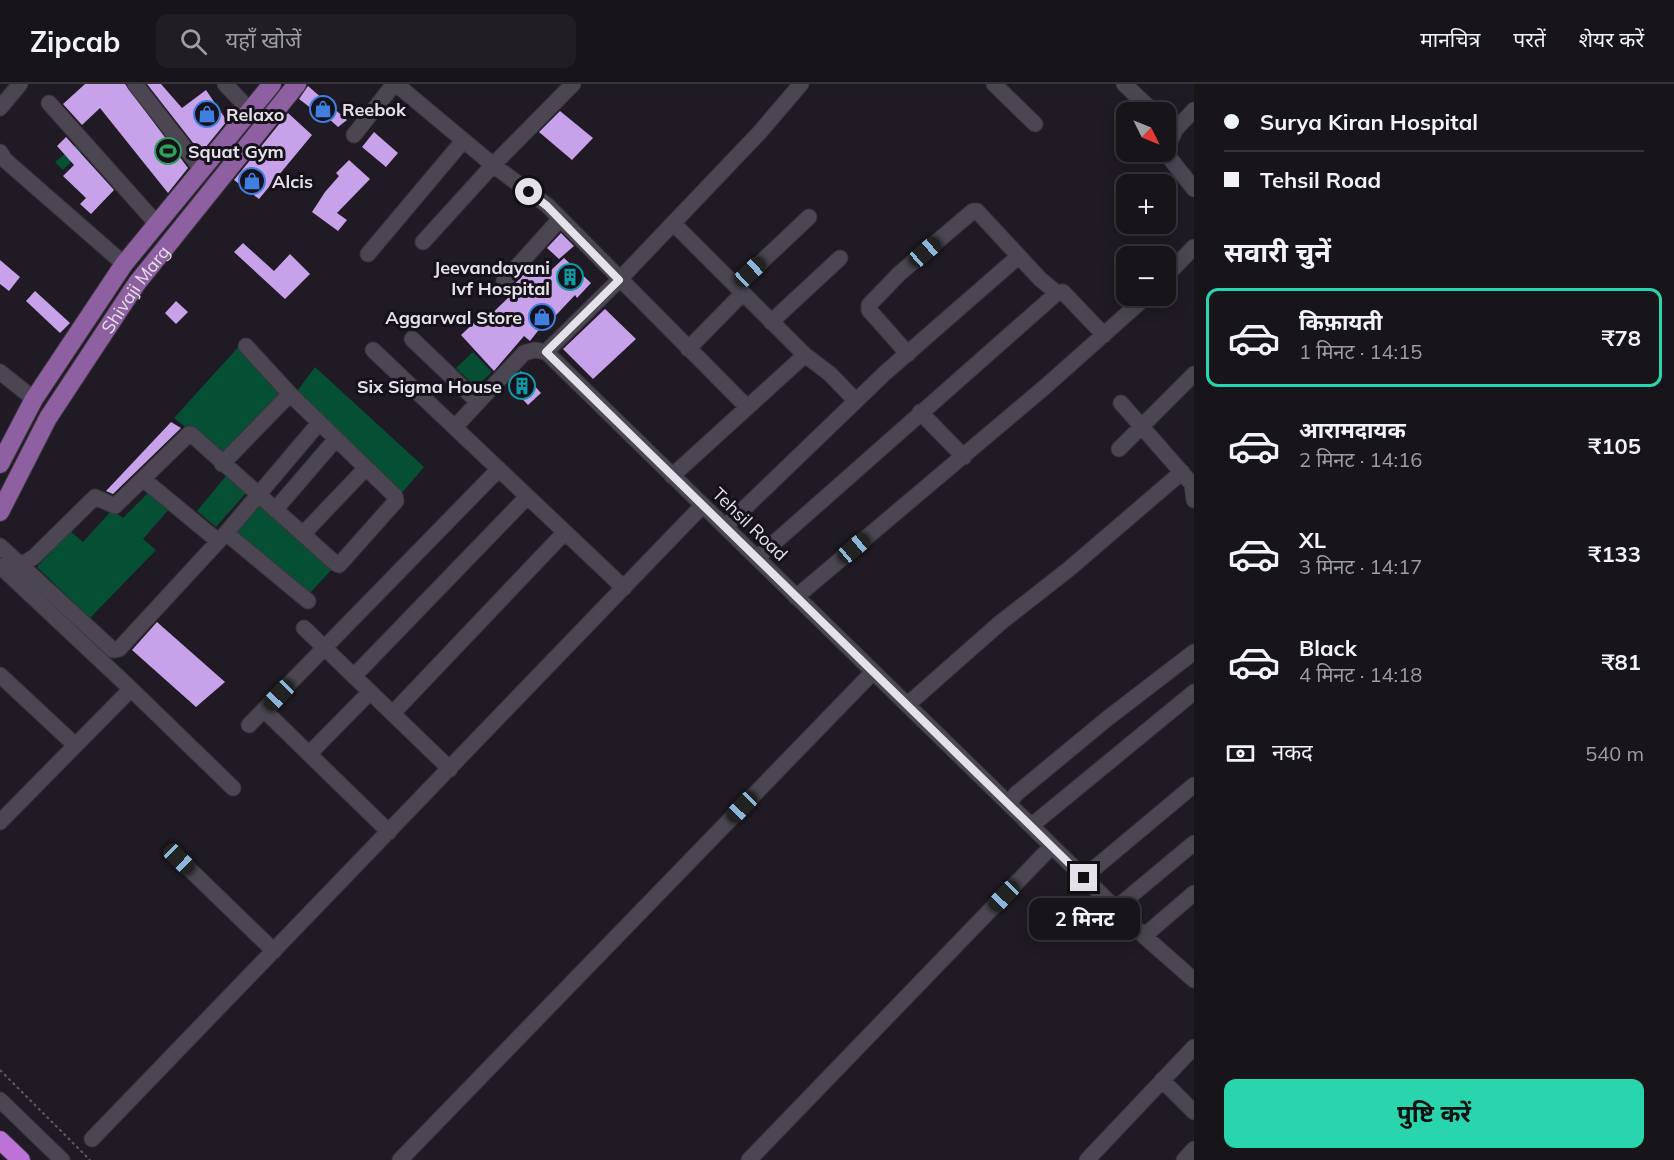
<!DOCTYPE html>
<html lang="hi">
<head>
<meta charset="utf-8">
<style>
	body { margin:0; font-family:Mulish,"Noto Sans Devanagari",sans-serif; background:#201d23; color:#f1f3f6; height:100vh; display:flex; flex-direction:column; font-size:22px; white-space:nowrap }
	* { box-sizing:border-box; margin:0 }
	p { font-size:20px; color:#9e9ea2 }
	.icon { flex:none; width:33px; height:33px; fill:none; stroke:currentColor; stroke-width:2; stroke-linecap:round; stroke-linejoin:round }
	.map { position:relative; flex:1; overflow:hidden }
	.side { display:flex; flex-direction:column; background:#17141a; width:480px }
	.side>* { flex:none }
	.banner { display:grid; align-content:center; height:132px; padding:0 30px; background:#17141a }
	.needle { width:39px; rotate:133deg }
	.fabs { position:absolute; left:1116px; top:18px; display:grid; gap:12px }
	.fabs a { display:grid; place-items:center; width:60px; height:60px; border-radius:12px; background:#17141a; box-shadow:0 3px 15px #0003,0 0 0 2px #363339; font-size:30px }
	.end { position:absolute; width:27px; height:27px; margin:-14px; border:8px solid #e4e1e8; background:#111; box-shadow:0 0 0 3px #111 }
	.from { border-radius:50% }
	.bubble { position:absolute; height:42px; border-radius:12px; background:#17141a; box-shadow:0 3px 15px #0003,0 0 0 2px #363339; font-size:20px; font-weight:700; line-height:42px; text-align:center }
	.car { position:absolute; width:18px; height:36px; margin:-18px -9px; border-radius:8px; box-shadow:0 0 4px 2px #0007; background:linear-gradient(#222 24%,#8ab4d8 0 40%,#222 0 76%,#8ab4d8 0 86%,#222 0) }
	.banner b { display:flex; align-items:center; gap:21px; height:57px; font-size:22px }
	.banner b+b { border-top:2px solid #363339 }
	.banner i { width:15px; height:15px; background:#f1f3f6 }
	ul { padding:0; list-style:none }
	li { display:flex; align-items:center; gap:18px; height:99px; margin:0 12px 9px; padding:0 18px; border:3px solid transparent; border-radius:12px }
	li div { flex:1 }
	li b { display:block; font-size:22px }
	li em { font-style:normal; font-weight:700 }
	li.on { border-color:#29d5ad }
	li>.icon { width:54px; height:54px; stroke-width:1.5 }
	h2 { padding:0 30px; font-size:27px; line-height:72px }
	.pay { display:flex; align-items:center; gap:15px; height:66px; padding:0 30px; font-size:22px }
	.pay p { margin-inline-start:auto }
	.cta { display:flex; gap:12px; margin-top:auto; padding:12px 30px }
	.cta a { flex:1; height:69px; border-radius:12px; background:#29d5ad; color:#111; font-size:24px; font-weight:700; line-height:69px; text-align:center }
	header { display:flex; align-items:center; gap:36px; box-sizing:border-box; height:84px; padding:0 30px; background:#17141a; border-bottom:2px solid #363339 }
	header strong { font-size:28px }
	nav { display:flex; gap:33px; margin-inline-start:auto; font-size:21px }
	.search { width:420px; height:54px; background:#201d23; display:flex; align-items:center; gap:15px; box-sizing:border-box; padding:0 21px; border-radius:12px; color:#9e9ea2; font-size:22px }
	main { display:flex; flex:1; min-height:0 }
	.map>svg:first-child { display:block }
</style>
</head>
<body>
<header>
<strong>Zipcab</strong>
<div class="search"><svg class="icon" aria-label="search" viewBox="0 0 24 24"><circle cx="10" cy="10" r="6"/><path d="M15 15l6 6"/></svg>यहाँ खोजें</div>
<nav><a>मानचित्र</a><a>परतें</a><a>शेयर करें</a></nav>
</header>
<main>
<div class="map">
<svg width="1194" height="1076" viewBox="0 0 1194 1076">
	<rect width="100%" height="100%" fill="#1f1a23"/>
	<path fill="#055034" d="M79 59 84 65 63 86 55 78Z
		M242 259 293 306 227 377 174 334Z
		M473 268 492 288 476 303 456 284Z
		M315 283 424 383 400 411 295 310Z
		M226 392 246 409 216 443 197 427Z
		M151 406 170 424 143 455 156 466 90 534 37 483 70 447 83 458 112 426 123 434Z
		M262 418 335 482 309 510 234 448Z"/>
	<path fill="#c7a1e9" d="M85 0H125L188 84 168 109 100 24 82 41 63 20Z
		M147 0H161L182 24 206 6 227 37 201 69Z
		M308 2 347 36 338 43 319 26 316 28 299 15Z
		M560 27 593 54 572 76 539 48Z
		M288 29 312 51 259 115 234 96Z
		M374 48 398 69 386 83 362 63Z
		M66 53 114 106 91 130 80 120 86 114 63 92 74 81 57 62Z
		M349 76 370 95 337 129 347 136 338 147 312 128 325 108 339 92 336 89Z
		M561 149 574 162 559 175 547 164Z
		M243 159 274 187 290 170 310 190 285 215 234 168Z
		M564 174 591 199 577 214 575 211 543 245 541 243 530 257 524 252 494 287 461 251 477 236 481 240 508 214 499 206 511 204 535 178 547 190Z
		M0 176 20 193 9 207 0 200Z
		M35 207 70 239 60 249 26 217Z
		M176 217 188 228 176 240 165 229Z
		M605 225 636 255 593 295 563 265Z
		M521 287 541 309 528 321 508 300Z
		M171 338 181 344 113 410 106 407Z
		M157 538 225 598 196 623 132 566Z"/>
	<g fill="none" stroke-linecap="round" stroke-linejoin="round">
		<defs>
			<path id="minor" d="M135 0 202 86
				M225 0 258 35
				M396 0 493 81 547 121 746 322
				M994 0 1035 40
				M1124 0 1154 28
				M49 19 157 140
				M0 24 20 0
				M1166 40 1174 49 1166 65
				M1173 48 1194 26
				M354 51 394 0
				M0 68 5 76 124 180
				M1165 68 1194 105
				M673 139 805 271 830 290 856 317
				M423 158 493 81 573 0
				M368 170 463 57
				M1166 192 1194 163
				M504 197 560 135
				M736 202 809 133
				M771 238 840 174
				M412 255 478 318
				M246 262 290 310
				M688 265 743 209
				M373 266 624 504
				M546 268 1144 852 1194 896
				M546 268 619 196 760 48 801 0
				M908 270 869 226V221L900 189 973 127H977L1040 195 1057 209
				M0 288 34 315
				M1121 319 1192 400 1194 416
				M920 328 964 373
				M455 343 524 269 535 266 546 268
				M1119 365 1194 290
				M672 392 805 271
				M143 395 218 457
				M275 426 336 355
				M725 443 885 289 1019 172
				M226 449 308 517
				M303 450 365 385
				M0 462 113 566 119 565 226 449 319 339
				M757 474 1057 209 1063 208 1104 251
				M21 481 34 473 95 413 115 422 189 350H191L335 479 339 481 396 417 395 412 290 310 222 380
				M0 482 131 605 0 738
				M796 513 1046 302 1147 212
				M304 544 450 685
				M0 591 75 661
				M355 591 527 413
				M131 605 233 704
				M907 621 1000 539 1069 485 1182 388
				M264 626 389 748
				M393 629 565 448
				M249 641 499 385
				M309 670 370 608
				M1009 720 1016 710 1108 634 1194 568
				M1031 742 1194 608
				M179 775 274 867
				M1084 793 1194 701
				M1116 824 1194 759
				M1144 852 1194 809
				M1162 996 1194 1028
				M0 1016 62 1076
				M92 1055 703 421
				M400 1076 873 588
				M749 1076 1052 762
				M1087 1076 1194 963
				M1184 1076 1194 1065"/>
			<g id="major">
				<path d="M0 380 34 315 124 180 272 0"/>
				<path id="s1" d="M0 428 48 334 137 199 297 0"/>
			</g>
			<path id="highway" d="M0 1056 21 1076"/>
		</defs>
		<use href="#minor" stroke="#39353d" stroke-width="17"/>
		<use href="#major" stroke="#39353d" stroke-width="20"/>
		<use href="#highway" stroke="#39353d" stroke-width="20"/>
		<path stroke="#5f5a63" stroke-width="2" stroke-dasharray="3 3" stroke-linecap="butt" d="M0 986 90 1076"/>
		<use href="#minor" stroke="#4b4651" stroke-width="15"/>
		<use href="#major" stroke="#8f60a1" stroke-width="18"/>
		<use href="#highway" stroke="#bc72d6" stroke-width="18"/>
	</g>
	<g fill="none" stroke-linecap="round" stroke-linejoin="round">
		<path stroke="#e4e1e8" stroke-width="8" d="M529 108 547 122 619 196 546 268 1084 794"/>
	</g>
	<defs>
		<symbol id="shop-ring" viewBox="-11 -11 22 22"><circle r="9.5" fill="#16111a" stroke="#3f7fe0" stroke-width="1.5"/><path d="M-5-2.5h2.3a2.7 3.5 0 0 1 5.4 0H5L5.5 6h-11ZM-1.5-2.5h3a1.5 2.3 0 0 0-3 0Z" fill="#3f7fe0"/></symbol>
		<symbol id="stadium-ring" viewBox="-11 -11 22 22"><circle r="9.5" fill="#16111a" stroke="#2e9e5b" stroke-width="1.5"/><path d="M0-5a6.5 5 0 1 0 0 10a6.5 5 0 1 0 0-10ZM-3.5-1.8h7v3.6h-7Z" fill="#2e9e5b"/></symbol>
		<symbol id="building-ring" viewBox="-11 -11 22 22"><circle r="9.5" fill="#16111a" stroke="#0f9aa8" stroke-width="1.5"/><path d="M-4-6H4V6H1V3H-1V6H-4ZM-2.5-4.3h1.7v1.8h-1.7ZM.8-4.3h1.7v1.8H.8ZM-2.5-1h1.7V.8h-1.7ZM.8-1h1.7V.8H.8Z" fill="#0f9aa8"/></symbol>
	</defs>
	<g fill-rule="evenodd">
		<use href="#shop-ring" x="308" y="10" width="30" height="30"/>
		<use href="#shop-ring" x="192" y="15" width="30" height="30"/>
		<use href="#stadium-ring" x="153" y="52" width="30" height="30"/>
		<use href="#shop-ring" x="237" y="82" width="30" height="30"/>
		<use href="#building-ring" x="555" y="178" width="30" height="30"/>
		<use href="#shop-ring" x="527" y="218" width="30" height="30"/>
		<use href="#building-ring" x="507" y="287" width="30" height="30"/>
	</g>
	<g text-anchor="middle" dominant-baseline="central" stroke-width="6" stroke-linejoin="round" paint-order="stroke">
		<g font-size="18" font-weight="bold" fill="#e4e1e8" stroke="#16111a" text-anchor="start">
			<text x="342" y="25">Reebok</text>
			<text x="226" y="30">Relaxo</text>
			<text x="188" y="67">Squat Gym</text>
			<text x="272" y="97">Alcis</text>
			<text x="550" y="183" text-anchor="end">Jeevandayani<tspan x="550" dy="21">Ivf Hospital</tspan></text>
			<text x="522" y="233" text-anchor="end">Aggarwal Store</text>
			<text x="502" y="302" text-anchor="end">Six Sigma House</text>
		</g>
		<g font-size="18" fill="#e4e1e8" stroke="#16111a">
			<text stroke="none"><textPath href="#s1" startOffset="261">Shivaji Marg</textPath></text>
			<text transform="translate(750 440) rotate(44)">Tehsil Road</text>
		</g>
	</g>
</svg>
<div class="fabs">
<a><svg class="needle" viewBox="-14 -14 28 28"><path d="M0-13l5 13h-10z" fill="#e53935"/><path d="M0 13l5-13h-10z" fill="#9e9ea2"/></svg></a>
<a>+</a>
<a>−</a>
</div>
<i class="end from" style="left:529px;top:108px"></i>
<i class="end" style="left:1084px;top:794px"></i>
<div class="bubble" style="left:1029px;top:814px;width:111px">2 मिनट</div>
<i class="car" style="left:925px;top:168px;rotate:49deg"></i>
<i class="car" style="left:750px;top:188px;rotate:47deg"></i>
<i class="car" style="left:854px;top:464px;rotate:50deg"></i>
<i class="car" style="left:279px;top:611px;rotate:224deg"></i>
<i class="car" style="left:742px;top:723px;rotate:224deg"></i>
<i class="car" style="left:179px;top:775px;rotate:134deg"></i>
<i class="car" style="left:1004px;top:812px;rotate:224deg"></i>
</div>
<section class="side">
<div class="banner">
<b><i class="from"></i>Surya Kiran Hospital</b>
<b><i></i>Tehsil Road</b>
</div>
<h2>सवारी चुनें</h2>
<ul>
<li class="on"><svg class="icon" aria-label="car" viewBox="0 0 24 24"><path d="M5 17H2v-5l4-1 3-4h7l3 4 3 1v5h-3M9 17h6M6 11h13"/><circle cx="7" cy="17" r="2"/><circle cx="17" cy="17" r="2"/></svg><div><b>किफ़ायती</b><p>1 मिनट · 14:15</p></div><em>₹78</em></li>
<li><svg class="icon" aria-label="car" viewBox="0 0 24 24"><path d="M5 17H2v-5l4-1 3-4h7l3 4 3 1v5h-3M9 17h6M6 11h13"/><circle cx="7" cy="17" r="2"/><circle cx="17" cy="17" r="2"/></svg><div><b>आरामदायक</b><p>2 मिनट · 14:16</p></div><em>₹105</em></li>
<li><svg class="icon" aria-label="car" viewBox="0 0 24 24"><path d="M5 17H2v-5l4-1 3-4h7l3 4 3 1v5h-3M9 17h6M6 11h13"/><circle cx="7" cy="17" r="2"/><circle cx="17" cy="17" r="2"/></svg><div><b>XL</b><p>3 मिनट · 14:17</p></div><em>₹133</em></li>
<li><svg class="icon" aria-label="car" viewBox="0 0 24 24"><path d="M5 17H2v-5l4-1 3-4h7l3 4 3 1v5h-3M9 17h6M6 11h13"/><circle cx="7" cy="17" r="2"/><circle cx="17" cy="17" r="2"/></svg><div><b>Black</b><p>4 मिनट · 14:18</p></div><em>₹81</em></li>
</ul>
<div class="pay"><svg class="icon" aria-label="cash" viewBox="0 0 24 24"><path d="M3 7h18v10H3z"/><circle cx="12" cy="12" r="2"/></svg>नकद<p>540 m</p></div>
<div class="cta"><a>पुष्टि करें</a></div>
</section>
</main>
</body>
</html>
